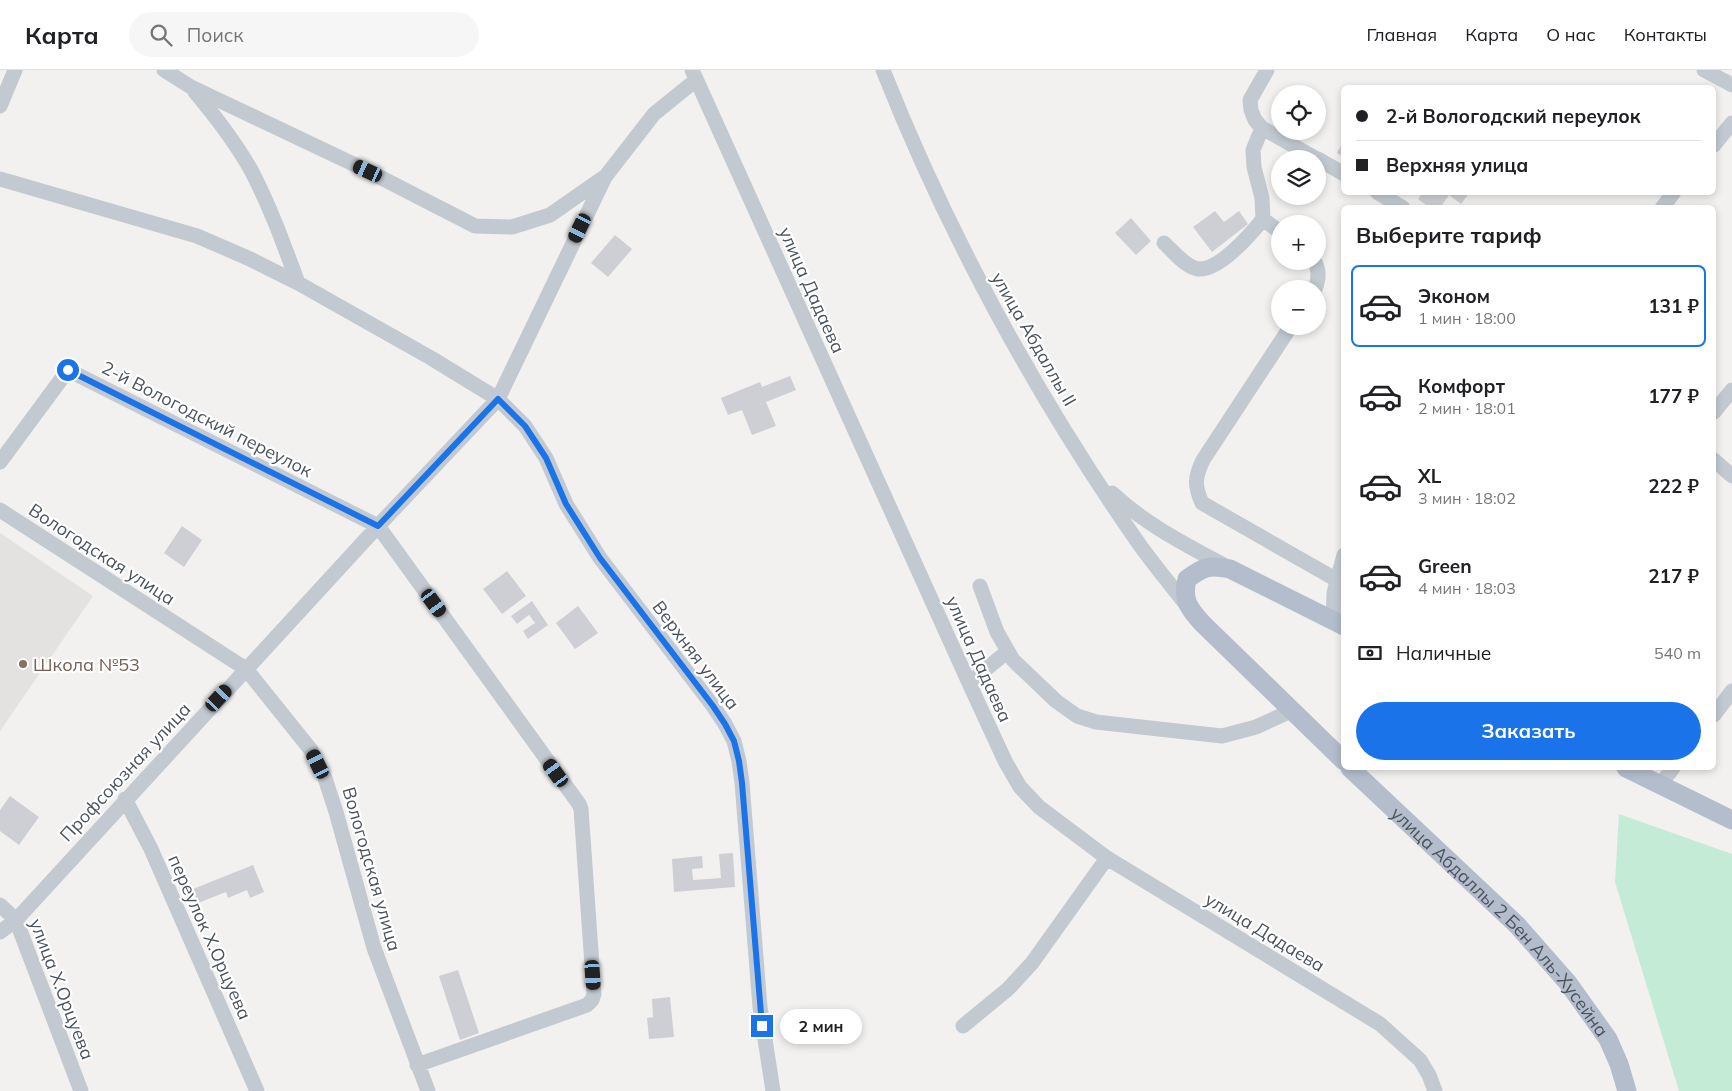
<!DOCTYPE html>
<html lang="ru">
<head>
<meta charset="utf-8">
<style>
	body { margin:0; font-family:Mulish,sans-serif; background:#f6f6f6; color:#202124; height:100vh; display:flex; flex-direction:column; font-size:19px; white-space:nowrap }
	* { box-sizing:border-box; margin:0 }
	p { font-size:16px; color:#757577 }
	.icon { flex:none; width:28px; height:28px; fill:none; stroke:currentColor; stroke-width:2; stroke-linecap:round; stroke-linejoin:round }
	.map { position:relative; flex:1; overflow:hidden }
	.drawer { position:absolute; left:1341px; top:135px; width:375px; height:565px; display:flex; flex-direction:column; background:#fff; border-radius:8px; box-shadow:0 2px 8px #0003 }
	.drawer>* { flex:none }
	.hud { position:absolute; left:1341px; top:15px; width:375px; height:110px; border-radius:8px; box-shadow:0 2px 8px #0003; display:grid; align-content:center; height:110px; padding:0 15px; background:#fff }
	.tools { position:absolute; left:1271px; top:15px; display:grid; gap:10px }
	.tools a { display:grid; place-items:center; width:55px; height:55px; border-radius:50%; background:#fff; box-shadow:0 2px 8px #0003; font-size:25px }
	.end { position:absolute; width:22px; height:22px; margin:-11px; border:6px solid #1a73e8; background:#fff; box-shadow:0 0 0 2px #fff }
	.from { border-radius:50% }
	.bubble { position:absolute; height:35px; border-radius:18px; background:#fff; box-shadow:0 2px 8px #0003; font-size:16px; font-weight:700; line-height:35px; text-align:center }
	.car { position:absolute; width:15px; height:30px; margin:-15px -8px; border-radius:6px; box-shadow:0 0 4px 1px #0007; background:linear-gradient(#222 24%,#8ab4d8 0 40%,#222 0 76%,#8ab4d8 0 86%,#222 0) }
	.hud b { display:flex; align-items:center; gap:18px; height:48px; font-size:19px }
	.hud b+b { border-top:1px solid #e0e0e0 }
	.hud i { width:12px; height:12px; background:#202124 }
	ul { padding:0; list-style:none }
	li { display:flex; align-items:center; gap:15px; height:82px; margin:0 10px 8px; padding:0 5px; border:2px solid transparent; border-radius:8px }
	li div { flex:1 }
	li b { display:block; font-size:19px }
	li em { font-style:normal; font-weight:700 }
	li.selected { border-color:#1a73e8 }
	li>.icon { width:45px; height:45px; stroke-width:1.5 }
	h2 { padding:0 15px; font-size:22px; line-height:60px }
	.pay { display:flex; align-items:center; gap:12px; height:55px; padding:0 15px; font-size:19px }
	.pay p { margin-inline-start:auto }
	.action { display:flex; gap:10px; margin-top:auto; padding:10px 15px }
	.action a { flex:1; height:58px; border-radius:30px; background:#1a73e8; color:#fff; font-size:20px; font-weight:700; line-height:58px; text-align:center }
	header { display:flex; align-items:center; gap:30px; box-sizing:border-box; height:70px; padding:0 25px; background:#fff; border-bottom:1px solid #e0e0e0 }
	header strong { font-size:24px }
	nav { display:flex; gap:28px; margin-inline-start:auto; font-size:18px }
	.search { width:350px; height:45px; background:#f6f6f6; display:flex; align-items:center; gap:12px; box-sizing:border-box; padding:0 18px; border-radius:28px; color:#757577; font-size:19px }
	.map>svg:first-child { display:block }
</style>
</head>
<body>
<header>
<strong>Карта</strong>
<div class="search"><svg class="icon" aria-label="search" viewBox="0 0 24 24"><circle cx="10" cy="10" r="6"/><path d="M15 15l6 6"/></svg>Поиск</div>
<nav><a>Главная</a><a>Карта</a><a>О нас</a><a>Контакты</a></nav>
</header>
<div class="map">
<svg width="1732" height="1021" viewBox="0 0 1732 1021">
	<rect width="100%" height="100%" fill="#f2f1f0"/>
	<path fill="#e3e2e1" d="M0 463 93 526 0 661Z"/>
	<path fill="#c4ebd6" d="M1619 744 1732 784V1021H1679L1615 812Z"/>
	<path fill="#cecfd4" d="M1344 70V87L1337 83Z
		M1423 122H1470L1461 134 1449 125 1440 138H1430L1418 129Z
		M1215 141 1224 152 1239 141 1248 154 1212 182 1193 157Z
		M1131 148 1151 171 1136 185 1115 163Z
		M615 165 632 179 608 207 591 193Z
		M790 306 796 320 766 332 776 356 752 365 742 340 728 345 721 328 760 312 762 317Z
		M182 456 202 470 184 497 164 483Z
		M507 501 526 526 502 544 483 519Z
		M532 531 548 555 528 569 523 561 535 553 529 545 517 554 511 546Z
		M578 536 598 563 575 579 556 553Z
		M10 726 39 747 19 775 0 761V740Z
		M733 783 735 817 674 822 672 789 702 786 703 798 692 799 693 810 721 808 719 784Z
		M253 795 264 822 250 828 247 820 228 828 226 822 198 833 193 819Z
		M458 900 479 963 460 970 439 906Z
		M670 927 674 967 649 969 647 948 653 947 652 929Z"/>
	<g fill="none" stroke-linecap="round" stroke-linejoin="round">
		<path stroke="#c2c9d0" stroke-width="15" d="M164 0 191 17 368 101 475 156 512 157 550 145 603 108
			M692 0 969 613 1005 691 1020 717 1039 737 1107 788 1380 954 1420 990 1429 1005 1435 1021
			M883 0C948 164 1036 326 1137 471 1153 494 1171 515 1188 537
			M1267 0 1250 30 1251 40 1255 50 1262 58 1317 89
			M1704 0 1732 15
			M195 22C216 47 235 72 251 100 270 136 284 175 298 213
			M0 36 15 0
			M1714 75 1732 53
			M1318 89 1344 104
			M0 109 197 166 250 189 298 213 431 288 498 329 525 356 546 388 566 434 600 488 713 636 725 654 734 671 739 691 742 713 760 937 773 1021
			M1377 122 1403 138
			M1662 138 1674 122
			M1263 149 1280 162
			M1164 173C1173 181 1185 197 1198 199 1219 201 1251 164 1263 149L1262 128 1254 97 1253 80 1262 58
			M1314 191C1320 200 1319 209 1315 219
			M1291 256 1203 390C1195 407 1194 415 1202 433L1337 510
			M1714 342 1732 320
			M1714 390 1732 406
			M0 392 68 300 378 456 579 734 581 739 594 924 592 930 587 935 417 995
			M1112 423C1146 455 1187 475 1227 497
			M0 440 246 599 311 680 325 708 336 742 374 878 428 1021
			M980 516 997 562 1013 590 1056 631 1077 646 1096 652 1222 666 1256 657 1291 641
			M1333 550 1334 523 1344 485
			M969 613 1008 581
			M1714 645 1732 621
			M1660 715 1673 698
			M125 729 151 779 257 1021
			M0 835 16 850 81 1021
			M0 862 16 850 378 456 498 329 605 107 654 44 696 10
			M963 956 1008 919 1032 893 1107 788"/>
		<g stroke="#b3bdcc" stroke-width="19">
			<path d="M1344 556 1230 499C1209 495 1205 496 1187 509 1182 530 1189 539 1203 554L1344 691"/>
			<path id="s1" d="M1350 698 1517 855 1568 913 1608 969 1619 994 1627 1021"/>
			<path d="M1626 698 1732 750"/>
		</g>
	</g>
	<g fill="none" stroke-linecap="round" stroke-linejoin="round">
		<path stroke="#1a73e8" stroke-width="6" d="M68 300 378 456 498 329 525 356 546 388 566 434 600 488 713 636 725 654 734 671 739 691 742 713 762 956"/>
	</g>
	<circle fill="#8d6e63" stroke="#fff" stroke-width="2" cx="23" cy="594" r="5"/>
	<g text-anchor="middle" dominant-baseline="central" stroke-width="4.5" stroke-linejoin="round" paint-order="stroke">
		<g font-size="18" fill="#4a525c" stroke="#fff">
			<text transform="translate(812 220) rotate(66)">улица Дадаева</text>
			<text transform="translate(1034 269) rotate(60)">улица Абдаллы II</text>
			<text transform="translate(207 349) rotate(27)">2-й Вологодский переулок</text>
			<text transform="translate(102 484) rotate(33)">Вологодская улица</text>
			<text transform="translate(696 585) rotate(53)">Верхняя улица</text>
			<text transform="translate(979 589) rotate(66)">улица Дадаева</text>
			<text transform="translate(125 702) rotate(-47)">Профсоюзная улица</text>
			<text transform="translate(372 799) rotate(74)">Вологодская улица</text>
			<text stroke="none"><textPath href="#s1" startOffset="215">улица Абдаллы 2 Бен Аль-Хусейна</textPath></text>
			<text transform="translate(1265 862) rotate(31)">улица Дадаева</text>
			<text transform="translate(210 867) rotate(66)">переулок Х.Орцуева</text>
			<text transform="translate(62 919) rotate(69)">улица Х.Орцуева</text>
		</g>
		<g font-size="18" fill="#785e54" stroke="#fff" text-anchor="start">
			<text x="33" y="594">Школа №53</text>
		</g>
	</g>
</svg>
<div class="tools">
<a><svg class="icon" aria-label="locate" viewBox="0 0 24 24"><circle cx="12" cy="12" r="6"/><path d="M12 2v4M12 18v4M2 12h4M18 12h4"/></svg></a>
<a><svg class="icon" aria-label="layers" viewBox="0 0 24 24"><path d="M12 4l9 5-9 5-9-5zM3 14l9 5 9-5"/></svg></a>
<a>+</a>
<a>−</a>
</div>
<i class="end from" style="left:68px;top:300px"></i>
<i class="end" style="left:762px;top:956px"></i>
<div class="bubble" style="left:780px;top:939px;width:82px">2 мин</div>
<i class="car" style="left:368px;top:101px;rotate:295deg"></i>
<i class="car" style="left:580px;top:158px;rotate:206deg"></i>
<i class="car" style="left:434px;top:533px;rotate:144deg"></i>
<i class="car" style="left:219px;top:628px;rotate:43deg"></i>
<i class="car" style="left:318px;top:694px;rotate:334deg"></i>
<i class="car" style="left:556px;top:703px;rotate:324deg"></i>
<i class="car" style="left:593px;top:905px;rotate:176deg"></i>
<div class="hud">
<b><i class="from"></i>2-й Вологодский переулок</b>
<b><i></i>Верхняя улица</b>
</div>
<section class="drawer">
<h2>Выберите тариф</h2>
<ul>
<li class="selected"><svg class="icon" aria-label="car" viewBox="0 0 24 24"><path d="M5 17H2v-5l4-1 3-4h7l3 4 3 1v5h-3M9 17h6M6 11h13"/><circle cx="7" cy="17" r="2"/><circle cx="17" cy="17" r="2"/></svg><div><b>Эконом</b><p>1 мин · 18:00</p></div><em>131 ₽</em></li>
<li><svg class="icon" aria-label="car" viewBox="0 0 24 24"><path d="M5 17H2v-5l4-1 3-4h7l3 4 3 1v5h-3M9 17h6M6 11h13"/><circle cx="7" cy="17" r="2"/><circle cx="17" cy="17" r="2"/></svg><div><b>Комфорт</b><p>2 мин · 18:01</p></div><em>177 ₽</em></li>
<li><svg class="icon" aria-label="car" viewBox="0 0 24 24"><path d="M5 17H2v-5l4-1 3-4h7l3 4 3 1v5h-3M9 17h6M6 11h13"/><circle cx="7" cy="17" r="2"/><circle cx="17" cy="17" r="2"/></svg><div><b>XL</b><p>3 мин · 18:02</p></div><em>222 ₽</em></li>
<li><svg class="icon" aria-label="car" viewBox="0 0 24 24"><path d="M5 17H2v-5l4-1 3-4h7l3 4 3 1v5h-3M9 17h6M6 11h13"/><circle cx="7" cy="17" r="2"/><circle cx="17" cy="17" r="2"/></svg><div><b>Green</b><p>4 мин · 18:03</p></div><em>217 ₽</em></li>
</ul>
<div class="pay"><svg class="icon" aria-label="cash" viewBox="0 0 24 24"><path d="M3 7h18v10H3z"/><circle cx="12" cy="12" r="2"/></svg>Наличные<p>540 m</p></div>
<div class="action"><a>Заказать</a></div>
</section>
</div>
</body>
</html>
